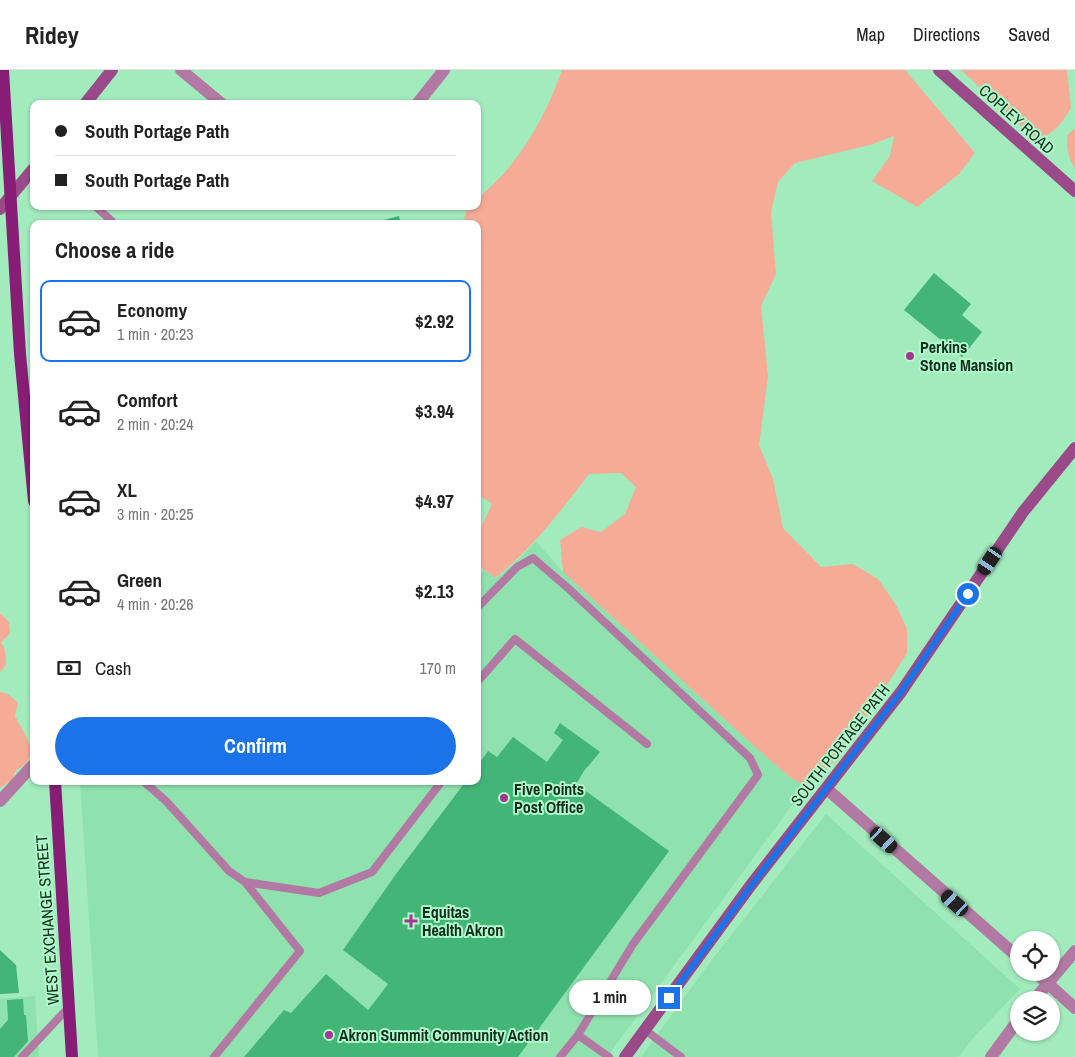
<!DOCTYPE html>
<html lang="en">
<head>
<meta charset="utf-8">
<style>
	body { margin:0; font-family:"Archivo Narrow",sans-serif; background:#f6f6f6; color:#222; height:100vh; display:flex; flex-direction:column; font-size:19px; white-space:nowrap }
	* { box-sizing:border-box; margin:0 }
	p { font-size:16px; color:#767676 }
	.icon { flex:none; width:28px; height:28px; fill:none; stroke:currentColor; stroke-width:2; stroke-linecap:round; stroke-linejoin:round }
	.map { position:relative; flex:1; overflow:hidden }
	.panel { position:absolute; left:30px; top:150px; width:451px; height:565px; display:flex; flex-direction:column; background:#fff; border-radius:10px; box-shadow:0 1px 4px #0004 }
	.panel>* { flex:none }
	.hud { position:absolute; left:30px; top:30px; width:451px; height:110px; border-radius:10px; box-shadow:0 1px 4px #0004; display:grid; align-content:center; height:110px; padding:0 25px; background:#fff }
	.controls { position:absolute; left:1010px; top:861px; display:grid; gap:10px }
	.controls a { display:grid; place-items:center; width:50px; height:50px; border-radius:50%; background:#fff; box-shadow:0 1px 4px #0004; font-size:25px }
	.end { position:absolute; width:22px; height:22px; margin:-11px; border:6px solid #1a73e8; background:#fff; box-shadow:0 0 0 2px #fff }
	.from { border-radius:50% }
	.bubble { position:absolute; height:35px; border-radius:18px; background:#fff; box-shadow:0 1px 4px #0004; font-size:16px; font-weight:700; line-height:35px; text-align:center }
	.car { position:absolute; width:15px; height:30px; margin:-15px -8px; border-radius:6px; box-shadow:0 0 4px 1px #0007; background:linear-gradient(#222 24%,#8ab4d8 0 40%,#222 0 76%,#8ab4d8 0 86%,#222 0) }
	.hud b { display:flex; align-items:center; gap:18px; height:48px; font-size:19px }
	.hud b+b { border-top:1px solid #e0e0e0 }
	.hud i { width:12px; height:12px; background:#222 }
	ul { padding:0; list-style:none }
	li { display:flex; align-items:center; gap:15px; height:82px; margin:0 10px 8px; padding:0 15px; border:2px solid transparent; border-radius:10px }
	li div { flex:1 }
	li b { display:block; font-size:19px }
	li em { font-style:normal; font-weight:700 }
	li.active { border-color:#1a73e8 }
	li>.icon { width:45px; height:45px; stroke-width:1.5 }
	h2 { padding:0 25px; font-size:22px; line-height:60px }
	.pay { display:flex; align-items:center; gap:12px; height:55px; padding:0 25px; font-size:19px }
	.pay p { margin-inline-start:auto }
	.button { display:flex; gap:10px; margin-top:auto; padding:10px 25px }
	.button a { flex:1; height:58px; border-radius:30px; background:#1a73e8; color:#fff; font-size:20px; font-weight:700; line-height:58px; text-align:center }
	header { display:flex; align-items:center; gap:30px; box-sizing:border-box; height:70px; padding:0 25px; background:#fff; border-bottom:1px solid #e0e0e0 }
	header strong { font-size:24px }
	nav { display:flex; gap:28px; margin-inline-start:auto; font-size:18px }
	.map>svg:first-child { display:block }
</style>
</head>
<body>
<header>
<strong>Ridey</strong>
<nav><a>Map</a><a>Directions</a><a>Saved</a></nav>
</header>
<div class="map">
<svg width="1075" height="987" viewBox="0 0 1075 987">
	<rect width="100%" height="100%" fill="#a2ebbd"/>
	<path fill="#8fe1ae" d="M536 471 563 502 755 677 791 708 806 716 607 987H98L80 711H478V508L484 500 496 508 517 491Z
		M826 744 1020 919 975 966 958 987H641L708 895Z
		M35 926 39 987H0V929Z"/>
	<path fill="#f6ab96" d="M562 0H905L975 83 959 104 917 137 872 111 890 86 894 66 870 75 795 93 778 112 771 142 776 204 761 236 768 306 759 375 773 409 783 458 821 497 853 494 878 509 896 535 907 559V583L862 655 830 696 806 716 791 708 755 677 563 502 560 470 581 457 601 462 625 444 636 417 621 403 589 404C560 442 533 478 495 508L478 495V464L492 434 478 424V154H463L467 139 470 136H478V129C488 118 501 108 510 96 533 68 550 34 562 0Z
		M961 0H1067L1071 38C1062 53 1053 66 1035 69Z
		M1075 59V99C1068 87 1067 79 1067 65Z
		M0 543 9 552 10 564 1 572 5 580 6 595 0 602Z
		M0 622 8 624 18 633 15 646 27 668 32 682 25 695 16 700 13 709 0 718Z"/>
	<path fill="#42b577" d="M399 146 401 154H373V153Z
		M934 203 971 234 962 245 982 262 962 287 904 240Z
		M560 653 600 682 584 701 576 714 669 781 518 987H244L284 940 291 943 326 904 368 940 369 939 388 914 343 880 396 804 466 711H478V695L488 681 497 687 513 667 547 692 563 670 554 663Z
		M0 880 16 895 19 923 0 924Z
		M23 929 24 945H26L28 971 14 987H0V959L8 950 7 930Z"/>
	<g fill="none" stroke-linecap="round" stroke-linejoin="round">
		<path stroke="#b179a3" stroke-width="8" d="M95 136 115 154
			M478 537 517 497 533 488 569 519 750 688 758 705 633 874 578 965 609 987
			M478 611 515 569 647 674
			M143 711 166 731 229 801 245 812
			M645 960 681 987
			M22 987 69 937
			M214 987 300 881 245 812 319 823 372 802 442 711
			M560 987 578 965"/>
		<path stroke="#b179a3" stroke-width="12" d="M181 0 222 34
			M417 34 444 0
			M827 719 1019 888
			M0 731 34 694
			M1035 902 1075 938
			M1034 930 1075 881
			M991 987 1019 949"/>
		<path stroke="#9a4989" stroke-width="12" d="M939 0 1075 121
			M85 34 112 0
			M0 139 34 98
			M625 987 751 815 901 622 1023 442 1075 378"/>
		<path stroke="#871d75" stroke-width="12" d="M3 0 20 284 34 431
			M55 711 72 987"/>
	</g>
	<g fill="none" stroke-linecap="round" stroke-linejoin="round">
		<path stroke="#1a73e8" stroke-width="6" d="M669 928 751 816 901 622 968 524"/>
	</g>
	<g fill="#a63591" stroke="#aff9ca" stroke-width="2">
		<circle cx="910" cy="286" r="5"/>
		<circle cx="504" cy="728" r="5"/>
		<path d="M408.5 843.5h5v5h5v5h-5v5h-5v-5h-5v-5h5z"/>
		<circle cx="329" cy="965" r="5"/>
	</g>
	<g text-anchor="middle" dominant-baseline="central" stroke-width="4" stroke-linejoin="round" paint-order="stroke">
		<g font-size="16" fill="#0f2e1c" stroke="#aff9ca">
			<text transform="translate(1017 49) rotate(42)">COPLEY ROAD</text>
			<text transform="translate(840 675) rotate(-52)">SOUTH PORTAGE PATH</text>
			<text transform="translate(47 850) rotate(-94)">WEST EXCHANGE STREET</text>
		</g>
		<g font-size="16" font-weight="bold" fill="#0f2e1c" stroke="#aff9ca" text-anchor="start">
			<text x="920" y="277">Perkins<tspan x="920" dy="18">Stone Mansion</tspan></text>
			<text x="514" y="719">Five Points<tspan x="514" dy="18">Post Office</tspan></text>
			<text x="422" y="842">Equitas<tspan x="422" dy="18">Health Akron</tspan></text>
			<text x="339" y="965">Akron Summit Community Action</text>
		</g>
	</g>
</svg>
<div class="controls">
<a><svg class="icon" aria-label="locate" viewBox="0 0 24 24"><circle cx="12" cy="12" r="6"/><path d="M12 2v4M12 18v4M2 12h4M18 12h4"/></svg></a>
<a><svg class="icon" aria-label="layers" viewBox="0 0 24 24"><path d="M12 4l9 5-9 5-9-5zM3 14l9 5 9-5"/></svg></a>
</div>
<i class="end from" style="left:968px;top:524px"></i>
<i class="end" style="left:669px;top:928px"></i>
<div class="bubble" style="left:569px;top:910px;width:82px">1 min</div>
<i class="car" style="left:990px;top:491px;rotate:214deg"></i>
<i class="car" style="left:884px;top:770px;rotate:132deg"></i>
<i class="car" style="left:955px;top:833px;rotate:312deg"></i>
<div class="hud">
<b><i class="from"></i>South Portage Path</b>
<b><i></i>South Portage Path</b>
</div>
<section class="panel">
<h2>Choose a ride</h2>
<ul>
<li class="active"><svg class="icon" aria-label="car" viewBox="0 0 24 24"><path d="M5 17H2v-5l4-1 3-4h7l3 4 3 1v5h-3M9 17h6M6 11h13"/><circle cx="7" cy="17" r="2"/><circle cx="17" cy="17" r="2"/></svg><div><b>Economy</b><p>1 min · 20:23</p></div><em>$2.92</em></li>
<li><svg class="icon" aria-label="car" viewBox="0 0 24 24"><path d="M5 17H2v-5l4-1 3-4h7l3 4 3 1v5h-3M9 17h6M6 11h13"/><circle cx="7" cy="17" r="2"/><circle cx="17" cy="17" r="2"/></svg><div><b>Comfort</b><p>2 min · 20:24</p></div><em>$3.94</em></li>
<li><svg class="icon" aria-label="car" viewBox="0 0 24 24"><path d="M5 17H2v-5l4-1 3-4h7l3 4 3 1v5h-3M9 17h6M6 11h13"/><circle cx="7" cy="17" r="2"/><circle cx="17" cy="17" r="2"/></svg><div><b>XL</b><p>3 min · 20:25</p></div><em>$4.97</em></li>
<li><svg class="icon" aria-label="car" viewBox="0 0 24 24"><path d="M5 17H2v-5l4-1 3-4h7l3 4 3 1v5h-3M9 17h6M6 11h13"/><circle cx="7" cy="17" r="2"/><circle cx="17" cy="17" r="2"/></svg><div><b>Green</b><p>4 min · 20:26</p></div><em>$2.13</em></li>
</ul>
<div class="pay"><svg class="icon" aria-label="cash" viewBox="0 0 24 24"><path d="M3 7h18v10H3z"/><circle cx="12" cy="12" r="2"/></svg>Cash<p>170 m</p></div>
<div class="button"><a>Confirm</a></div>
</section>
</div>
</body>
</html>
